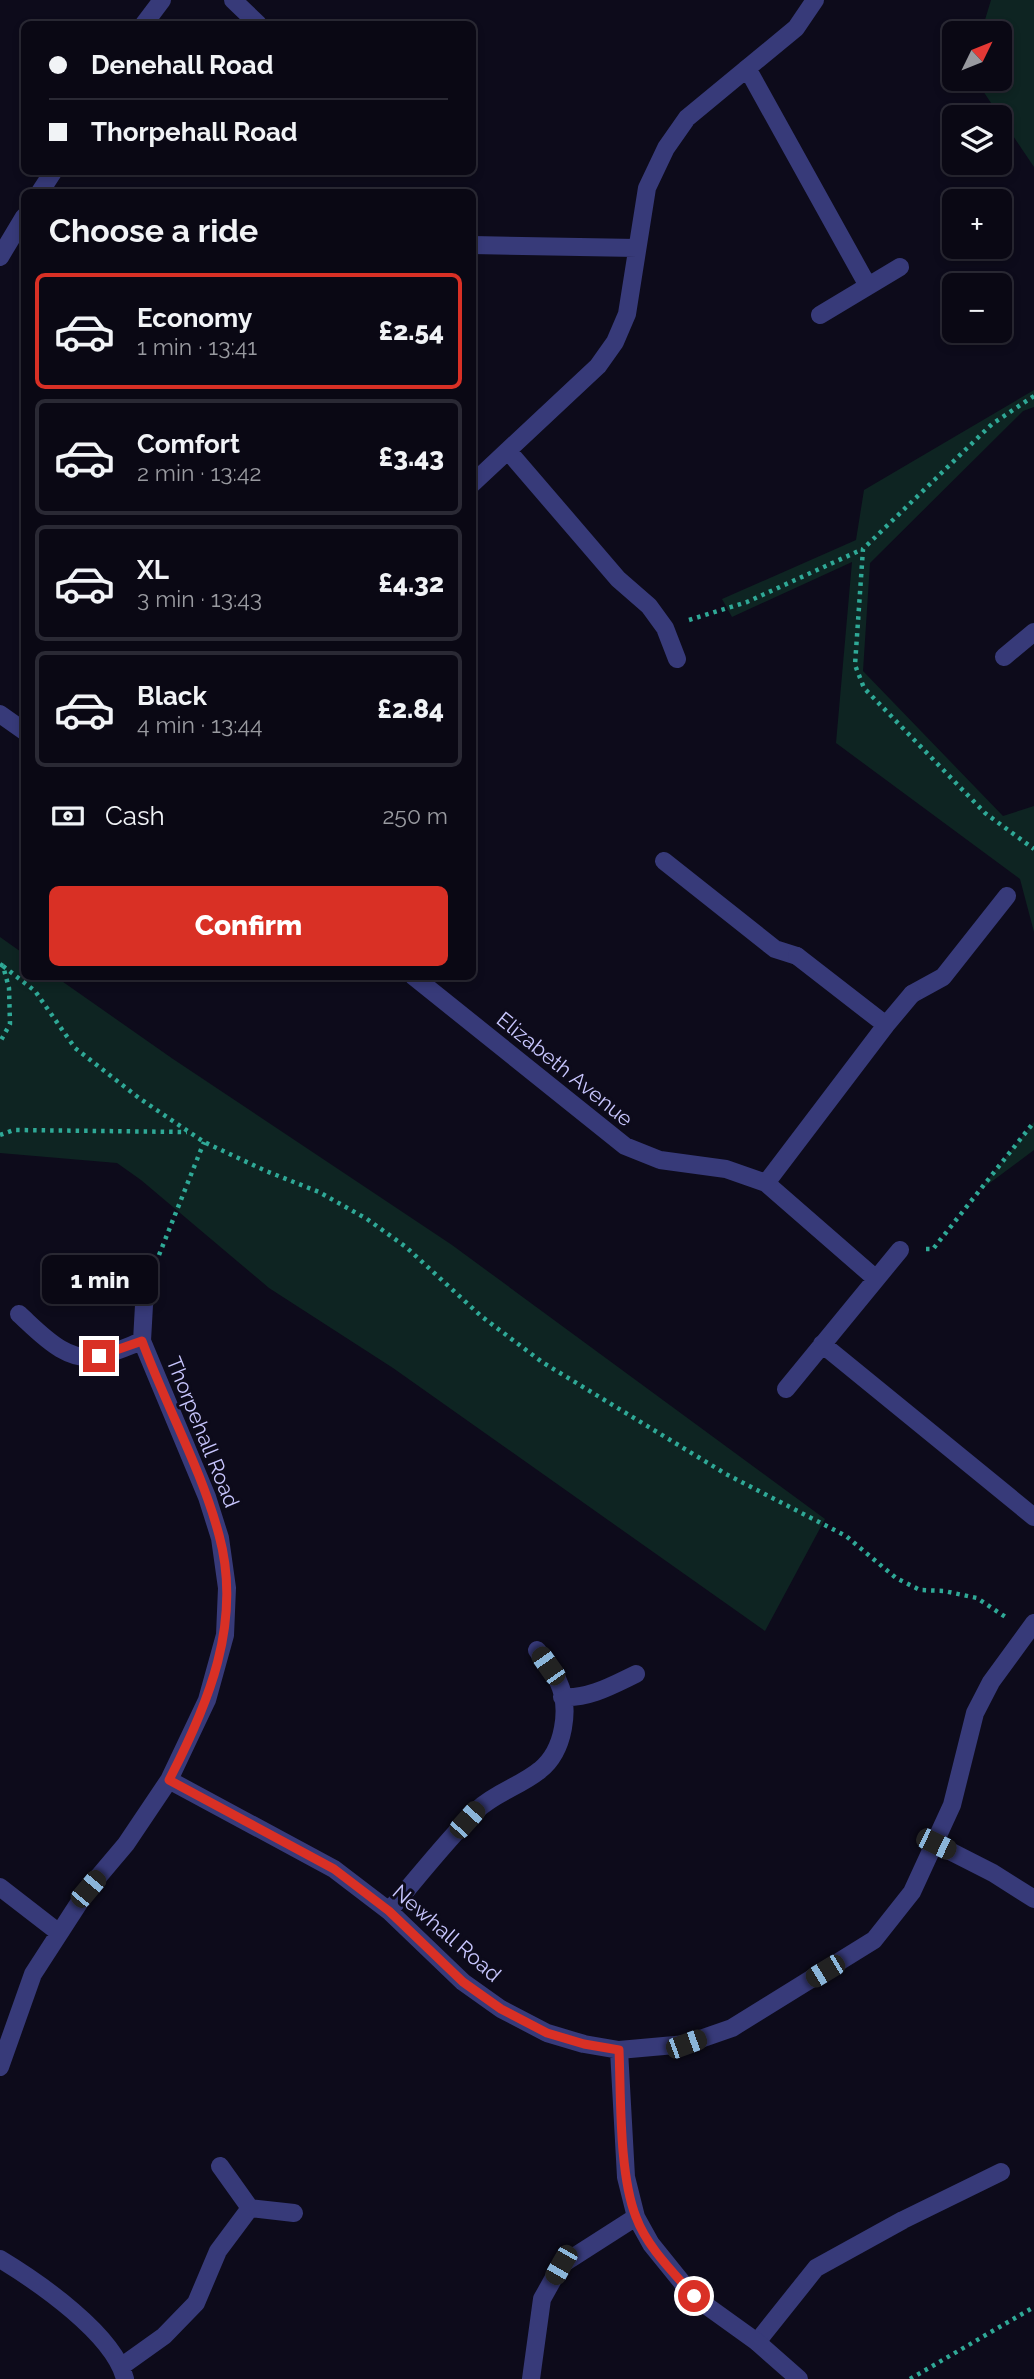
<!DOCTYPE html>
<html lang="en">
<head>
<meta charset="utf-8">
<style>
	body { margin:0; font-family:Raleway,sans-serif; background:#181622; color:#f1f3f6; height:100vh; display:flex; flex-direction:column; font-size:26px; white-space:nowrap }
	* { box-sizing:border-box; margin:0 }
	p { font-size:23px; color:#999aa0 }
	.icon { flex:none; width:38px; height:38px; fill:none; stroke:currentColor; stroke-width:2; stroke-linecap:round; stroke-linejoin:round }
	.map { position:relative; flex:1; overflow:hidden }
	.details { position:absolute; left:21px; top:189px; width:455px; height:791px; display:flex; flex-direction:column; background:#0a0814; border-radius:10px; box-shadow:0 4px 10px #0003,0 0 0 2px #2a2934 }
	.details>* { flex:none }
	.hud { position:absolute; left:21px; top:21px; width:455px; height:154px; border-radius:10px; box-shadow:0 4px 10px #0003,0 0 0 2px #2a2934; display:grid; align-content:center; height:154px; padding:0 28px; background:#0a0814 }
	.needle { width:46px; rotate:47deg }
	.controls { position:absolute; left:942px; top:21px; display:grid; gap:14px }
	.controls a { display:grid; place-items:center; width:70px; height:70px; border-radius:10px; background:#0a0814; box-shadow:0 4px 10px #0003,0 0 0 2px #2a2934; font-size:35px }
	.end { position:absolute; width:32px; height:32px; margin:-16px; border:9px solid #d93025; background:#fff; box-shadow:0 0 0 4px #fff }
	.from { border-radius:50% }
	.bubble { position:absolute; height:49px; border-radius:10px; background:#0a0814; box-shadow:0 4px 10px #0003,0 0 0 2px #2a2934; font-size:23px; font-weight:800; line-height:49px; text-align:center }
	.car { position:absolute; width:21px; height:42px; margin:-21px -10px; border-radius:9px; box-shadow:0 0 5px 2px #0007; background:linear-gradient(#222 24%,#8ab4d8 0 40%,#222 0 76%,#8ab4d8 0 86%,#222 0) }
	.hud b { display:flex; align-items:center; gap:24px; height:66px; font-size:26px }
	.hud b+b { border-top:2px solid #2a2934 }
	.hud i { width:18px; height:18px; background:#f1f3f6 }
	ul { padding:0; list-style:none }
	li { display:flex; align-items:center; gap:21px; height:116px; margin:0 14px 10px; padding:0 14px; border:4px solid #2a2934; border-radius:10px }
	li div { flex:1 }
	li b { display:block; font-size:26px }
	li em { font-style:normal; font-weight:800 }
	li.current { border-color:#d93025 }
	li>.icon { width:63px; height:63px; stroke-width:1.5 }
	h2 { padding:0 28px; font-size:32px; line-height:84px }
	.pay { display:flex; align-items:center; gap:18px; height:77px; padding:0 28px; font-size:26px }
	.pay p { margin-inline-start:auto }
	.action { display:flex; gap:14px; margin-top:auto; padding:14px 28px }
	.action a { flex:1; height:80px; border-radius:10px; background:#d93025; color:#fff; font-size:28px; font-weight:800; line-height:80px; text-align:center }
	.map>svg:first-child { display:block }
</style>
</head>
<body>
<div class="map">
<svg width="1034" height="2379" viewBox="0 0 1034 2379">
	<rect width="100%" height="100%" fill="#0d0b1b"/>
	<path fill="#0e2422" d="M991 0H1034V167L975 79H999V33H981Z
		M1034 390V407L1023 411 870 563 863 671 1003 816 1034 806V932L1020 879 836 743 852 562 732 617 722 599 856 540 864 490Z
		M0 937 24 954V976L56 977 173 1059 452 1245 825 1519 765 1631 393 1368 269 1288 141 1180 117 1163 0 1153Z
		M1034 1122V1150L979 1191Z"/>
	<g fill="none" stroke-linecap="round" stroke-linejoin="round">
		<path stroke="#2fa997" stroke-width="4.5" stroke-dasharray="3.5 5" stroke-linecap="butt" d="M1034 396 992 424 863 549 855 665 864 688 985 813 1034 849
			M689 620 747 602 863 549
			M0 964 3 966 9 988 10 1024 0 1042
			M3 966 35 991 75 1048 139 1098 204 1142 266 1171 319 1192 367 1219 406 1247 481 1316 542 1362 726 1474 846 1536 896 1578 920 1590 944 1591 977 1598 1007 1618
			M0 1135 14 1130 187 1132
			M926 1249H933L1034 1122
			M159 1255 204 1142
			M910 2379 1034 2307"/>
		<path stroke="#373a79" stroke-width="18" d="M664 861 775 949 797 956
			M912 994 943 977 1007 896
			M757 2342 816 2268 903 2220 1001 2172"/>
		<path stroke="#373a79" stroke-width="18" d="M233 0 258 24
			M144 24 162 0
			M747 68 868 286
			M40 192 53 172
			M472 245 637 248
			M0 257 24 217
			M820 315 900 267
			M509 452 618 579 649 606 665 628 677 659
			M472 484 598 366 615 342 627 314 647 188 666 148 687 118 796 28 815 0
			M1004 657 1034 632
			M0 714 24 731
			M797 956 886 1025
			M413 976 625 1146 660 1160 726 1169 766 1183 875 1278
			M766 1183 886 1025 912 994
			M19 1314C41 1334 67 1364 100 1356 114 1353 129 1346 142 1341
			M822 1344 1034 1517
			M786 1389 900 1250
			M562 1697C589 1699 613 1685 636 1674
			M169 1780 334 1869 389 1911 463 1982 501 2009 547 2033 584 2044 619 2050 686 2044 732 2028 874 1940 912 1892 952 1805 975 1713 991 1682 1034 1623
			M936 1844 993 1873 1034 1899
			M0 1887 58 1932
			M389 1911C418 1877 446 1841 477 1810 496 1792 521 1786 540 1770 564 1751 571 1708 558 1681 553 1670 544 1660 537 1650
			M619 2050 626 2177 636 2217 651 2244 693 2296 757 2342 799 2379
			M0 2067 33 1974 88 1889 126 1844 169 1780 207 1700 225 1635 227 1588 220 1538 207 1497 142 1341 144 1305 149 1280
			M220 2166 250 2208 294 2213
			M0 2259C38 2282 114 2334 125 2379
			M122 2366 164 2336 196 2303 218 2251 250 2208
			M531 2379 542 2299 561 2265 636 2217"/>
	</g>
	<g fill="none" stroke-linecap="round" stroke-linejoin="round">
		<path stroke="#d93025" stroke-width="9" d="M99 1356 142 1341C166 1406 201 1468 219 1535 243 1622 208 1705 169 1780L334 1869 389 1911 463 1982 501 2009 547 2033 584 2044 619 2050C621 2098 619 2174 636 2217 647 2247 673 2272 694 2296"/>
	</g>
	<g text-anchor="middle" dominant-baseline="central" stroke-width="6" stroke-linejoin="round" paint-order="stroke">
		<g font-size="21" fill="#c8c6fe" stroke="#0d0b1b">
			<text transform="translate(565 1069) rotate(39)">Elizabeth Avenue</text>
			<text transform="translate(203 1432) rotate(68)">Thorpehall Road</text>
			<text transform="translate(447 1933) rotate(41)">Newhall Road</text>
		</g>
	</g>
</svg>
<div class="controls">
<a><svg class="needle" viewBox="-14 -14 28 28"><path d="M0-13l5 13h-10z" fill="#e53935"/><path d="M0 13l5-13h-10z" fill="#999aa0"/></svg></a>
<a><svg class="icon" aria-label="layers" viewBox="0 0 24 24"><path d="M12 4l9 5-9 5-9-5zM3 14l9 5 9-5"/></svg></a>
<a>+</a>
<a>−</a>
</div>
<i class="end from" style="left:694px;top:2296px"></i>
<i class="end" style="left:99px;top:1356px"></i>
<div class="bubble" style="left:42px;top:1255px;width:116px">1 min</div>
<i class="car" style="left:548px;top:1666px;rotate:325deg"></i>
<i class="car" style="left:467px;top:1820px;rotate:42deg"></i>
<i class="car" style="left:936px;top:1844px;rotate:116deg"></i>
<i class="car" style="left:88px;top:1889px;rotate:40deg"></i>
<i class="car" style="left:825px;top:1971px;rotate:239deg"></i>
<i class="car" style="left:686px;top:2044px;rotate:70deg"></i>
<i class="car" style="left:561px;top:2265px;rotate:210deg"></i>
<div class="hud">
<b><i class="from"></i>Denehall Road</b>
<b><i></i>Thorpehall Road</b>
</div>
<section class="details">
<h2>Choose a ride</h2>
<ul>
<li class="current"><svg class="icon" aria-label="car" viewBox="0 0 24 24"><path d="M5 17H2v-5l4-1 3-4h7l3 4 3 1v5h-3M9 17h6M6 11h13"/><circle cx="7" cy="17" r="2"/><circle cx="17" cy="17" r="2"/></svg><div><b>Economy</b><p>1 min · 13:41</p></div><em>£2.54</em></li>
<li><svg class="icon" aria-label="car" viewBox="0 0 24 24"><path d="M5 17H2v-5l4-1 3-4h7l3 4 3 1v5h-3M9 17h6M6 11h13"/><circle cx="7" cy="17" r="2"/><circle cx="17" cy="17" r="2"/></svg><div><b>Comfort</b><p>2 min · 13:42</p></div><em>£3.43</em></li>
<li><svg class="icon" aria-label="car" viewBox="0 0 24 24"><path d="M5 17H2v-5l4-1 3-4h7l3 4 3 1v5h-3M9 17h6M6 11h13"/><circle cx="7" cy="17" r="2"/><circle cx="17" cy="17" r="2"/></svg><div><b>XL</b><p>3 min · 13:43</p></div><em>£4.32</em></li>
<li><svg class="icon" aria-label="car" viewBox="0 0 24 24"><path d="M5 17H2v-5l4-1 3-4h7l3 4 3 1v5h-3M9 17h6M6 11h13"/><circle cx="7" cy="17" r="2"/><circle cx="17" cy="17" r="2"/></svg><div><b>Black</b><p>4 min · 13:44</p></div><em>£2.84</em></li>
</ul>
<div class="pay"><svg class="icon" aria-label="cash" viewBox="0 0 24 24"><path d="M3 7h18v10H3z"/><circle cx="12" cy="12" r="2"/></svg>Cash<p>250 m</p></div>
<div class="action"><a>Confirm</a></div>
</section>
</div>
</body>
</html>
